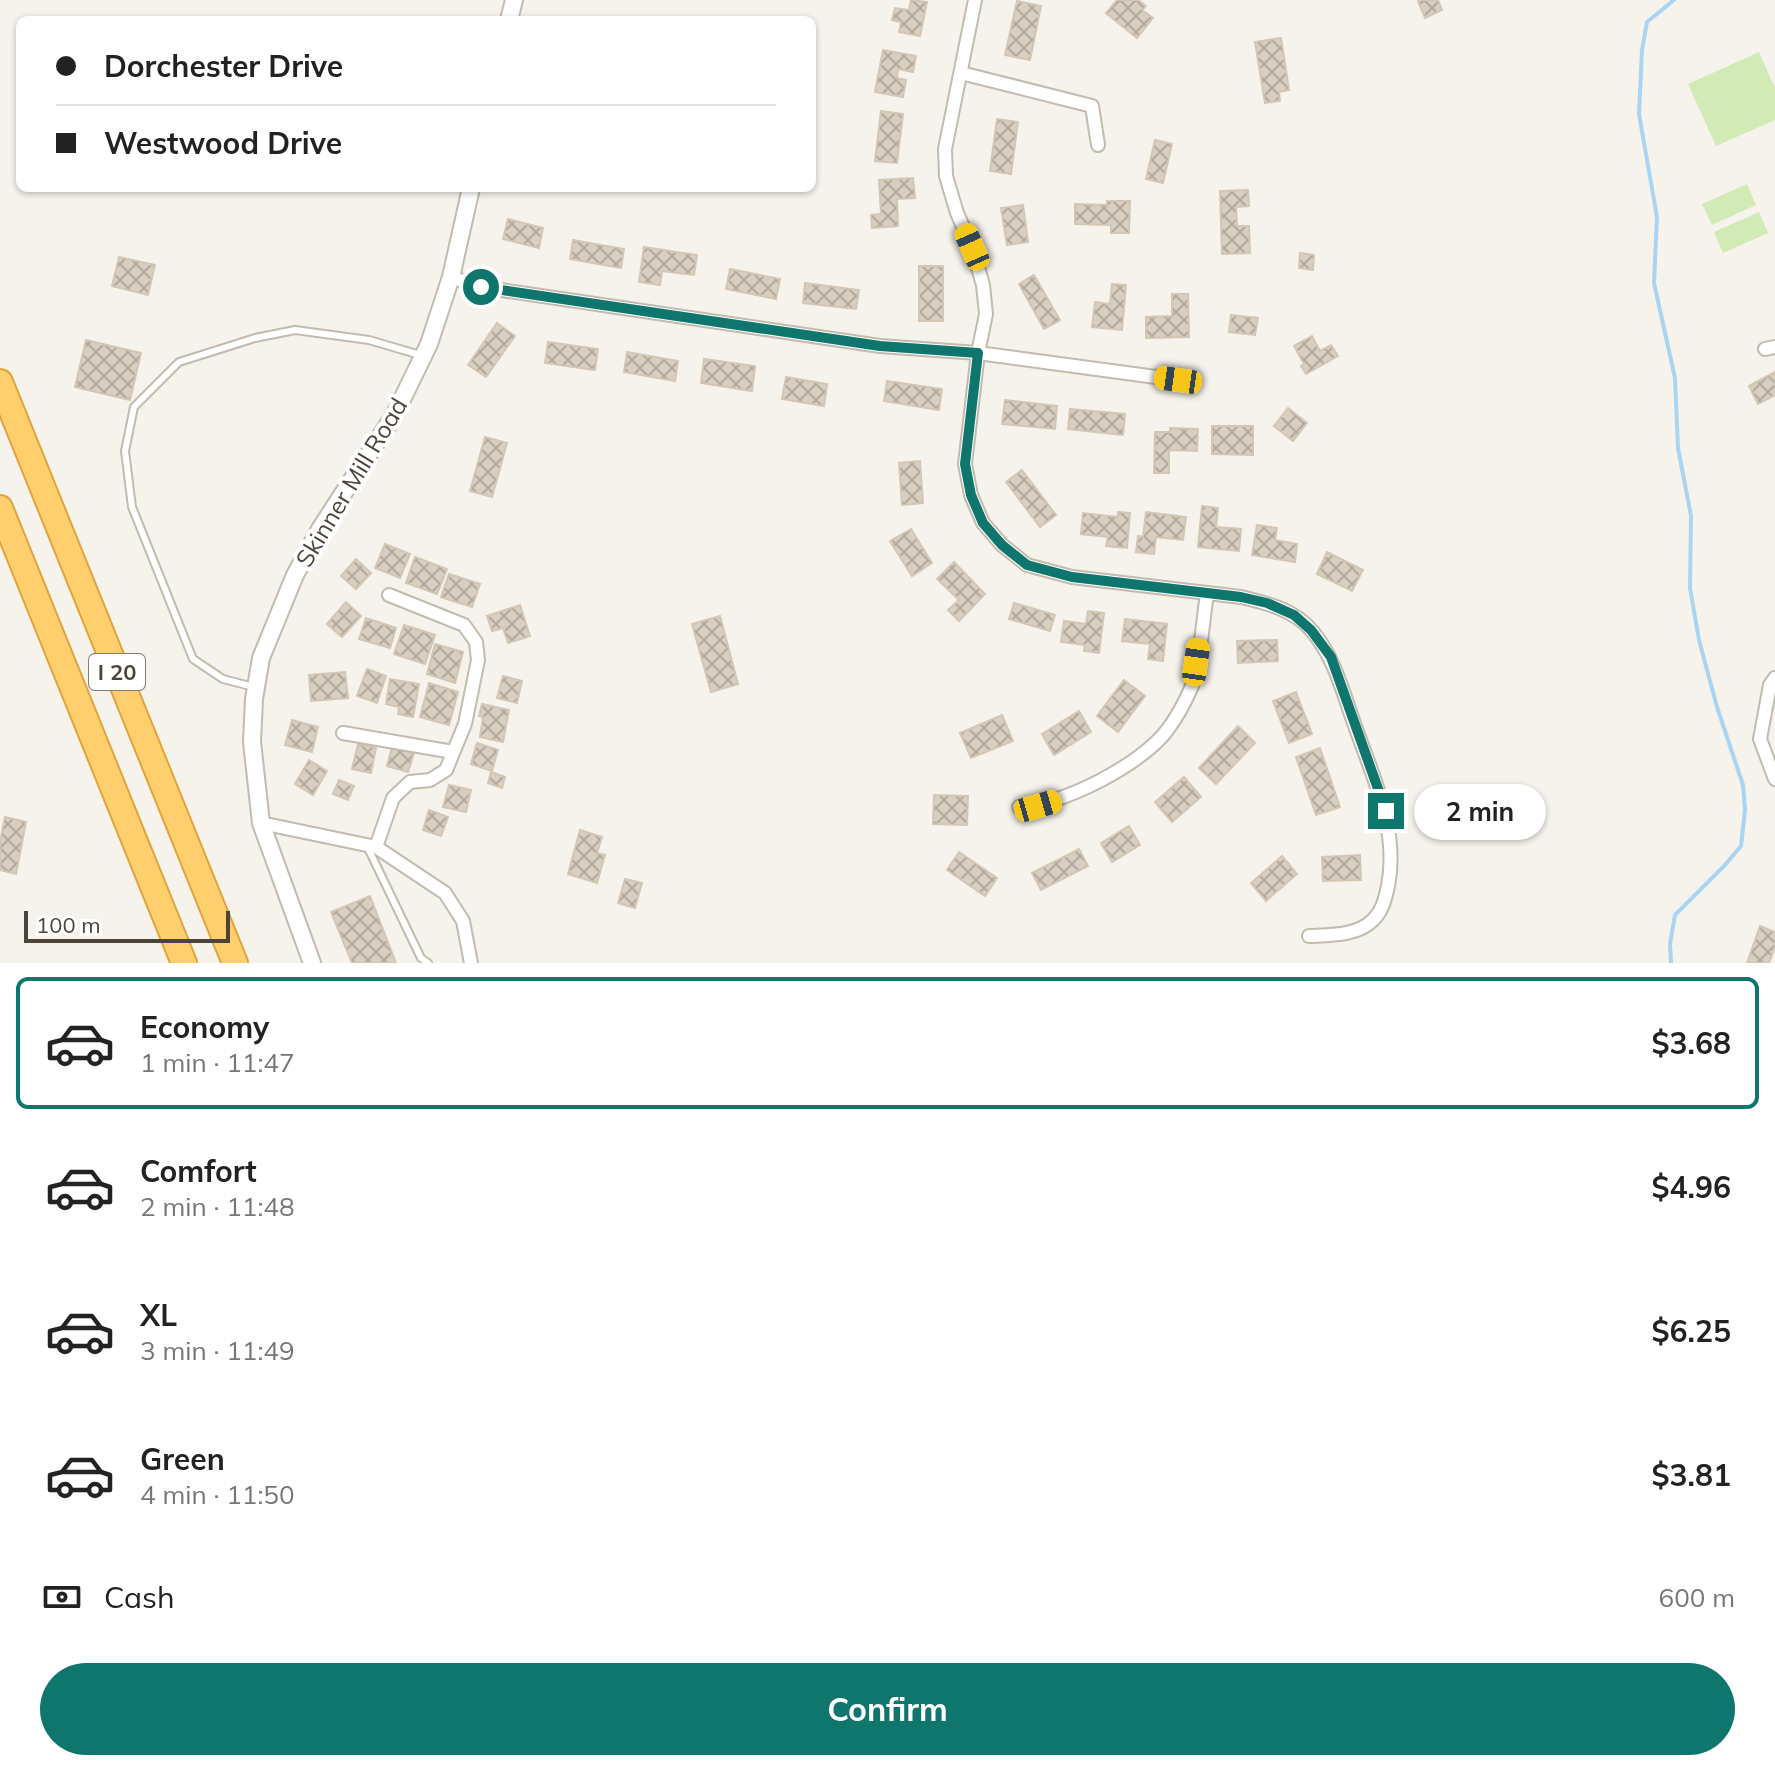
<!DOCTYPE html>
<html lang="en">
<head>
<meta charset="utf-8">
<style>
	body { margin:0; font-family:Mulish,sans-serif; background:#f2f2f2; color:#222; height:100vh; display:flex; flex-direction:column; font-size:30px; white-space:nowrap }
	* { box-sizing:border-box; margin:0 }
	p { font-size:26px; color:#767676 }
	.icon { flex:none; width:44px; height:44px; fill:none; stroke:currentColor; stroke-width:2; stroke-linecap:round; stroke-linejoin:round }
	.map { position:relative; height:963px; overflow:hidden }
	.sheet { display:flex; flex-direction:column; background:#fff; flex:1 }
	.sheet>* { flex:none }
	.top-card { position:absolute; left:16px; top:16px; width:800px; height:176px; border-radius:12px; box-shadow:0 2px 6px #0004; display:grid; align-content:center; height:176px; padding:0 40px; background:#fff }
	.scale { position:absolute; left:24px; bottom:20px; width:206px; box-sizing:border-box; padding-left:8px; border:4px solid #4b4439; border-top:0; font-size:22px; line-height:28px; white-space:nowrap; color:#4b4439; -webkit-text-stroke:6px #fff; paint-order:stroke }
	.end { position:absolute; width:36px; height:36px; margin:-18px; border:10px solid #0f766e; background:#fff; box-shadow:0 0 0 4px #fff }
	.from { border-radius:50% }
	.bubble { position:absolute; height:56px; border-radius:28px; background:#fff; box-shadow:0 2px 6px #0004; font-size:26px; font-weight:700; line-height:56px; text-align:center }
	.car { position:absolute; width:24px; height:48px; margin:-24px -12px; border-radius:10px; box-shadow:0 0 6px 2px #0007; background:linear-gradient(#f5c518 24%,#345 0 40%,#f5c518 0 76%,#345 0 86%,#f5c518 0) }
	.top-card b { display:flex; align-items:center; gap:28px; height:76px; font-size:30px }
	.top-card b+b { border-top:2px solid #e0e0e0 }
	.top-card i { width:20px; height:20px; background:#222 }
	ul { padding:14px 0 0; list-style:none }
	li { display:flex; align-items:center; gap:24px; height:132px; margin:0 16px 12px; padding:0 24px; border:4px solid transparent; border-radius:12px }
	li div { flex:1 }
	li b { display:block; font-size:30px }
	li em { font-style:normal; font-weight:700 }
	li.on { border-color:#0f766e }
	li>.icon { width:72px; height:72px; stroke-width:1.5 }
	.pay { display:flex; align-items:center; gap:20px; height:88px; padding:0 40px; font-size:30px }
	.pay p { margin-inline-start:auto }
	.button { display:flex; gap:16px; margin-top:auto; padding:16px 40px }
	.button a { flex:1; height:92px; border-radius:48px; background:#0f766e; color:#fff; font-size:32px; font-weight:700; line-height:92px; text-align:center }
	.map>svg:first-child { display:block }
</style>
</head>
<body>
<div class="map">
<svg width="1775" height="963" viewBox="0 0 1775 963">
	<defs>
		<pattern id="building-cross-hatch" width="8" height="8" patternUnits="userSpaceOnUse" patternTransform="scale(2)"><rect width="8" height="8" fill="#d8cfc1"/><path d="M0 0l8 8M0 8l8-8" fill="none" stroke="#b1aa9e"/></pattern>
	</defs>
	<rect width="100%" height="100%" fill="#f6f3ec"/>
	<path fill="#d2eab5" d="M1759 52 1775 88V120L1716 146 1688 84Z
		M1747 184 1756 205 1712 225 1702 204Z
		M1759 212 1768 233 1723 253 1714 232Z"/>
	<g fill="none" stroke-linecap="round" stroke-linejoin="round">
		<path stroke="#a9d4f2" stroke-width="4" d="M1671 963 1670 944 1675 915 1724 866 1741 846 1745 810 1743 785 1717 707 1699 640 1690 588 1691 516 1678 448 1675 378 1654 283 1657 217 1639 114 1642 50 1647 22 1674 0"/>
	</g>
	<path fill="url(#building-cross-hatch)" stroke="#d3c7b4" stroke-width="2" d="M911 0 927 2 920 36 899 32 901 22 892 20 895 8 909 10Z
		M1117 0H1138L1146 6 1142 10 1153 18 1137 38 1106 13Z
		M1421 0H1438L1442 10 1425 18 1418 1Z
		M1017 1 1041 6 1030 60 1005 55Z
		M1281 38 1289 90 1279 92 1280 101 1265 103 1255 42Z
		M883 50 916 56 913 72 898 69 897 78 906 80 903 97 875 92Z
		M881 111 903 114 897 163 875 161Z
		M997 119 1018 122 1011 174 990 171Z
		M1155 140 1172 144 1163 183 1146 179Z
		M913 178 915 198 897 199 898 226 872 228 871 215 881 214 879 180Z
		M1248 190 1249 206 1236 207 1237 226H1249L1250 253 1222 254 1220 191Z
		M1107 201H1130L1129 233H1111V225L1075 224V204L1107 205Z
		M1023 205 1028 242 1007 245 1001 208Z
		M508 219 543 228 539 248 503 239Z
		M573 240 624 249 621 268 570 259Z
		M644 247 697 255 694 275 662 271 660 285 639 282Z
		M1300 253 1314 255 1313 270 1299 268Z
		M119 257 155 265 148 295 112 286Z
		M919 266H943V321H919Z
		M730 269 780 279 776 299 726 289Z
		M1034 275 1060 320 1044 329 1019 284Z
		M805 283 859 290 856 309 803 303Z
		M1112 284 1126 285 1122 330 1092 327 1095 302 1110 304Z
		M1172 294H1188L1189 337 1146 338V317L1172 316Z
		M1231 315 1258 318 1255 335 1229 332Z
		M497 323 515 336 486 377 468 365Z
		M1312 336 1320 351 1331 345 1338 356 1306 374 1301 366 1304 364 1294 346Z
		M86 340 141 353 130 400 75 387Z
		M548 342 598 349 595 370 545 363Z
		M627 352 678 361 675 381 624 372Z
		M704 359 755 366 752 391 701 383Z
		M1775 372V395L1758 404 1749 386Z
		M786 377 827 384 824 406 782 399Z
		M887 381 942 389 939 410 884 401Z
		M1005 400 1057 406 1055 429 1002 424Z
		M1288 408 1307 423 1293 441 1274 426Z
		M1070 409 1125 414 1123 435 1068 429Z
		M1212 426H1253V455L1212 454Z
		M1170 428 1198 429 1197 451 1169 450V473H1154L1155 432H1170Z
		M485 437 507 443 492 497 470 491Z
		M920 461 923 503 902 505 899 463Z
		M1022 470 1056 515 1040 527 1006 482Z
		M1202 506 1218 508 1216 527 1241 529 1239 551 1198 547Z
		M1118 512 1130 513 1127 548 1106 546 1108 537 1081 534 1083 513 1118 517Z
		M1146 512 1186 517 1183 540 1156 537 1154 554 1136 552 1138 536 1143 537Z
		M1257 525 1277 528 1275 540 1297 544 1295 562 1252 555Z
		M911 529 932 563 912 576 890 541Z
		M385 544 410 554 400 578 375 568Z
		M1327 552 1363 570 1352 591 1317 574Z
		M415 557 447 569 437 594 406 583Z
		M356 559 371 573 356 589 341 576Z
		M954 562 985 594 959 621 948 610 959 600 937 579Z
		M449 574 480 584 472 607 441 597Z
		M346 602 361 616 342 637 327 624Z
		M1014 603 1055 615 1050 631 1009 619Z
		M520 605 530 636 508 643 503 628 492 631 487 616Z
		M1088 611 1104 613 1099 653 1084 651 1085 645 1061 642 1064 621 1086 624Z
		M720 616 738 684 711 692 692 624Z
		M366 618 396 628 390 648 359 639Z
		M1125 619 1167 624 1163 661 1148 659 1150 644 1122 641Z
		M404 625 435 635 425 664 394 654Z
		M1277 640 1278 661 1238 663 1237 641Z
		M435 644 463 652 455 683 427 674Z
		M367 669 386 676 377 703 357 696Z
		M345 672 348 698 311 701 309 675Z
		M503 676 522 681 517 703 497 698Z
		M390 679 419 684 413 717 398 714 399 707 386 704Z
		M1124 680 1145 696 1118 732 1097 716Z
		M429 683 458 692 449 725 420 717Z
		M1296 692 1312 734 1289 743 1273 701Z
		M482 704 509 710 503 742 480 737 483 717 479 716Z
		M1079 711 1091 732 1054 755 1042 734Z
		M1002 715 1013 741 971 758 960 733Z
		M292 720 318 727 312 752 285 745Z
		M1238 726 1255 743 1216 784 1199 768Z
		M477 743 498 750 492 771 471 764Z
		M358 744 376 748 371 773 352 769Z
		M392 747 414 753 408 772 387 766Z
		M1320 748 1340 807 1316 815 1296 757Z
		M309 760 327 771 313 795 295 784Z
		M491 772 505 777 502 788 488 783Z
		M1184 777 1201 797 1172 822 1155 802Z
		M339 780 354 786 348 800 333 794Z
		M449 785 471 790 466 812 443 807Z
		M934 795 968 796 967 825 933 824Z
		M429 810 448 817 441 836 423 830Z
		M5 817 26 822 16 874 0 870V842Z
		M1129 826 1140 845 1112 862 1101 843Z
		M580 830 602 837 597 853 605 855 597 883 568 874Z
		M1079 849 1088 866 1041 890 1032 873Z
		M959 852 997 878 985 896 947 870Z
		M1360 855 1361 880 1323 881 1322 857Z
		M1282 856 1297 874 1266 901 1251 883Z
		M625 879 642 883 635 908 618 903Z
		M370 896 396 963H352L331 912Z
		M1760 926 1775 932V947L1769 963H1747Z"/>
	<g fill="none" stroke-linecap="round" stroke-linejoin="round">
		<defs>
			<path id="service" d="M254 687 223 679 193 659 132 507 125 451 134 407 179 362 255 338 295 330 369 340 420 355
				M367 846 421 958 428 963"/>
			<path id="minor" d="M975 0 945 149 946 176 957 213 972 247 983 285 986 314 978 353 965 464 971 495 983 523 1002 545 1027 565 1072 577 1241 597C1267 603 1295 610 1312 631 1335 658 1343 693 1355 726 1373 777 1399 830 1388 886 1385 899 1383 910 1373 920 1357 936 1331 935 1309 936
				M961 73 1092 106 1098 145
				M451 277 481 287 880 346 978 353 1178 380
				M1765 349 1775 347
				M1775 678 1770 685 1760 739 1775 779
				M343 733 453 752
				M1019 807C1061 806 1143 764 1168 729 1177 717 1186 700 1192 686 1200 664 1203 619 1207 594
				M261 823 376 847 445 893 463 921 471 963
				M376 847 393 798 410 782 430 780 446 770 465 724 478 660 476 642 464 625 389 595"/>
			<path id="tertiary" d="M509 20 514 0
				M312 963 261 823 252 742 254 699 261 658 295 575 320 529 395 414 429 344 451 277 471 188"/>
			<path id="motorway" d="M0 382 235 963
				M0 508 184 963"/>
		</defs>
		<use href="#service" stroke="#c2bbae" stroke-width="10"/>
		<use href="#minor" stroke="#c2bbae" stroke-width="16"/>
		<use href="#tertiary" stroke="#c2bbae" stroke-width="20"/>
		<use href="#motorway" stroke="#e0a43c" stroke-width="28"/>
		<use href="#service" stroke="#fff" stroke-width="6"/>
		<use href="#minor" stroke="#fff" stroke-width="12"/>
		<use href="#tertiary" stroke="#fff" stroke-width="16"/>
		<use href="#motorway" stroke="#ffcf6e" stroke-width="24"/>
	</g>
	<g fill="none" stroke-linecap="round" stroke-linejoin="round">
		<path stroke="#0f766e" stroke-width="10" d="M481 287 880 346 978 353 965 464 971 495 983 523 1002 545 1027 565 1072 577 1241 597 1267 603 1294 615 1311 630 1331 657 1386 811"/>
	</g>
	<g text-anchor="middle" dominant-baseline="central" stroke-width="8" stroke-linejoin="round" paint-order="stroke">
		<rect fill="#fff" stroke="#817c74" stroke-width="2" x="89" y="654" width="56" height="36" rx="6"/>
		<g font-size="22" font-weight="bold" fill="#4b4439">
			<text x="117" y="672">I 20</text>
		</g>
		<g font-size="24" fill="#4b4439" stroke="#fff">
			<text transform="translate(351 482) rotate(-59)">Skinner Mill Road</text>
		</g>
	</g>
</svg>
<div class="scale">100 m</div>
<i class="end from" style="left:481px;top:287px"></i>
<i class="end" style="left:1386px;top:811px"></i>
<div class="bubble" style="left:1414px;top:784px;width:132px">2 min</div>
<i class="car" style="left:972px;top:247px;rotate:336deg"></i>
<i class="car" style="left:1178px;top:380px;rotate:278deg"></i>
<i class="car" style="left:1196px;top:662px;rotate:8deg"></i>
<i class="car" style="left:1038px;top:806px;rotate:74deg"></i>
<div class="top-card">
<b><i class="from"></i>Dorchester Drive</b>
<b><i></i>Westwood Drive</b>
</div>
</div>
<section class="sheet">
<ul>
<li class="on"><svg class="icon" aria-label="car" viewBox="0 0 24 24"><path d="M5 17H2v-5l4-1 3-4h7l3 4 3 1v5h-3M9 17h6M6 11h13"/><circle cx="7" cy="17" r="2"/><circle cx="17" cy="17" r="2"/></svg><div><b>Economy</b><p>1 min · 11:47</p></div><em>$3.68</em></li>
<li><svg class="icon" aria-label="car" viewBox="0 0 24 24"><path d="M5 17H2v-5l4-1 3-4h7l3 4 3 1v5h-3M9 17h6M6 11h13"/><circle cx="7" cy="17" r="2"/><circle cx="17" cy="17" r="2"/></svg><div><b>Comfort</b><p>2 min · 11:48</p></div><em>$4.96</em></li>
<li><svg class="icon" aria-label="car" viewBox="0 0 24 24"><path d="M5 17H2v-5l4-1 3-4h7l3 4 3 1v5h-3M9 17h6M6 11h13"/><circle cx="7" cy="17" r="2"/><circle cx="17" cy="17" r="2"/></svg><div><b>XL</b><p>3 min · 11:49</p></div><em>$6.25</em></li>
<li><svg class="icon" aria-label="car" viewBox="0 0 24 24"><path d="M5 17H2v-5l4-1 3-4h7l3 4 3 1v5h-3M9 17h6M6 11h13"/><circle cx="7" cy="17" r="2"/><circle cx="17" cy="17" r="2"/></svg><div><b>Green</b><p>4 min · 11:50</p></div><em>$3.81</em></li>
</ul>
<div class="pay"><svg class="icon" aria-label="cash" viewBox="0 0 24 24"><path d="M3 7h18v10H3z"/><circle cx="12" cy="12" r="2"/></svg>Cash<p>600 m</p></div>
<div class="button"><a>Confirm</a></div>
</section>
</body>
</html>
